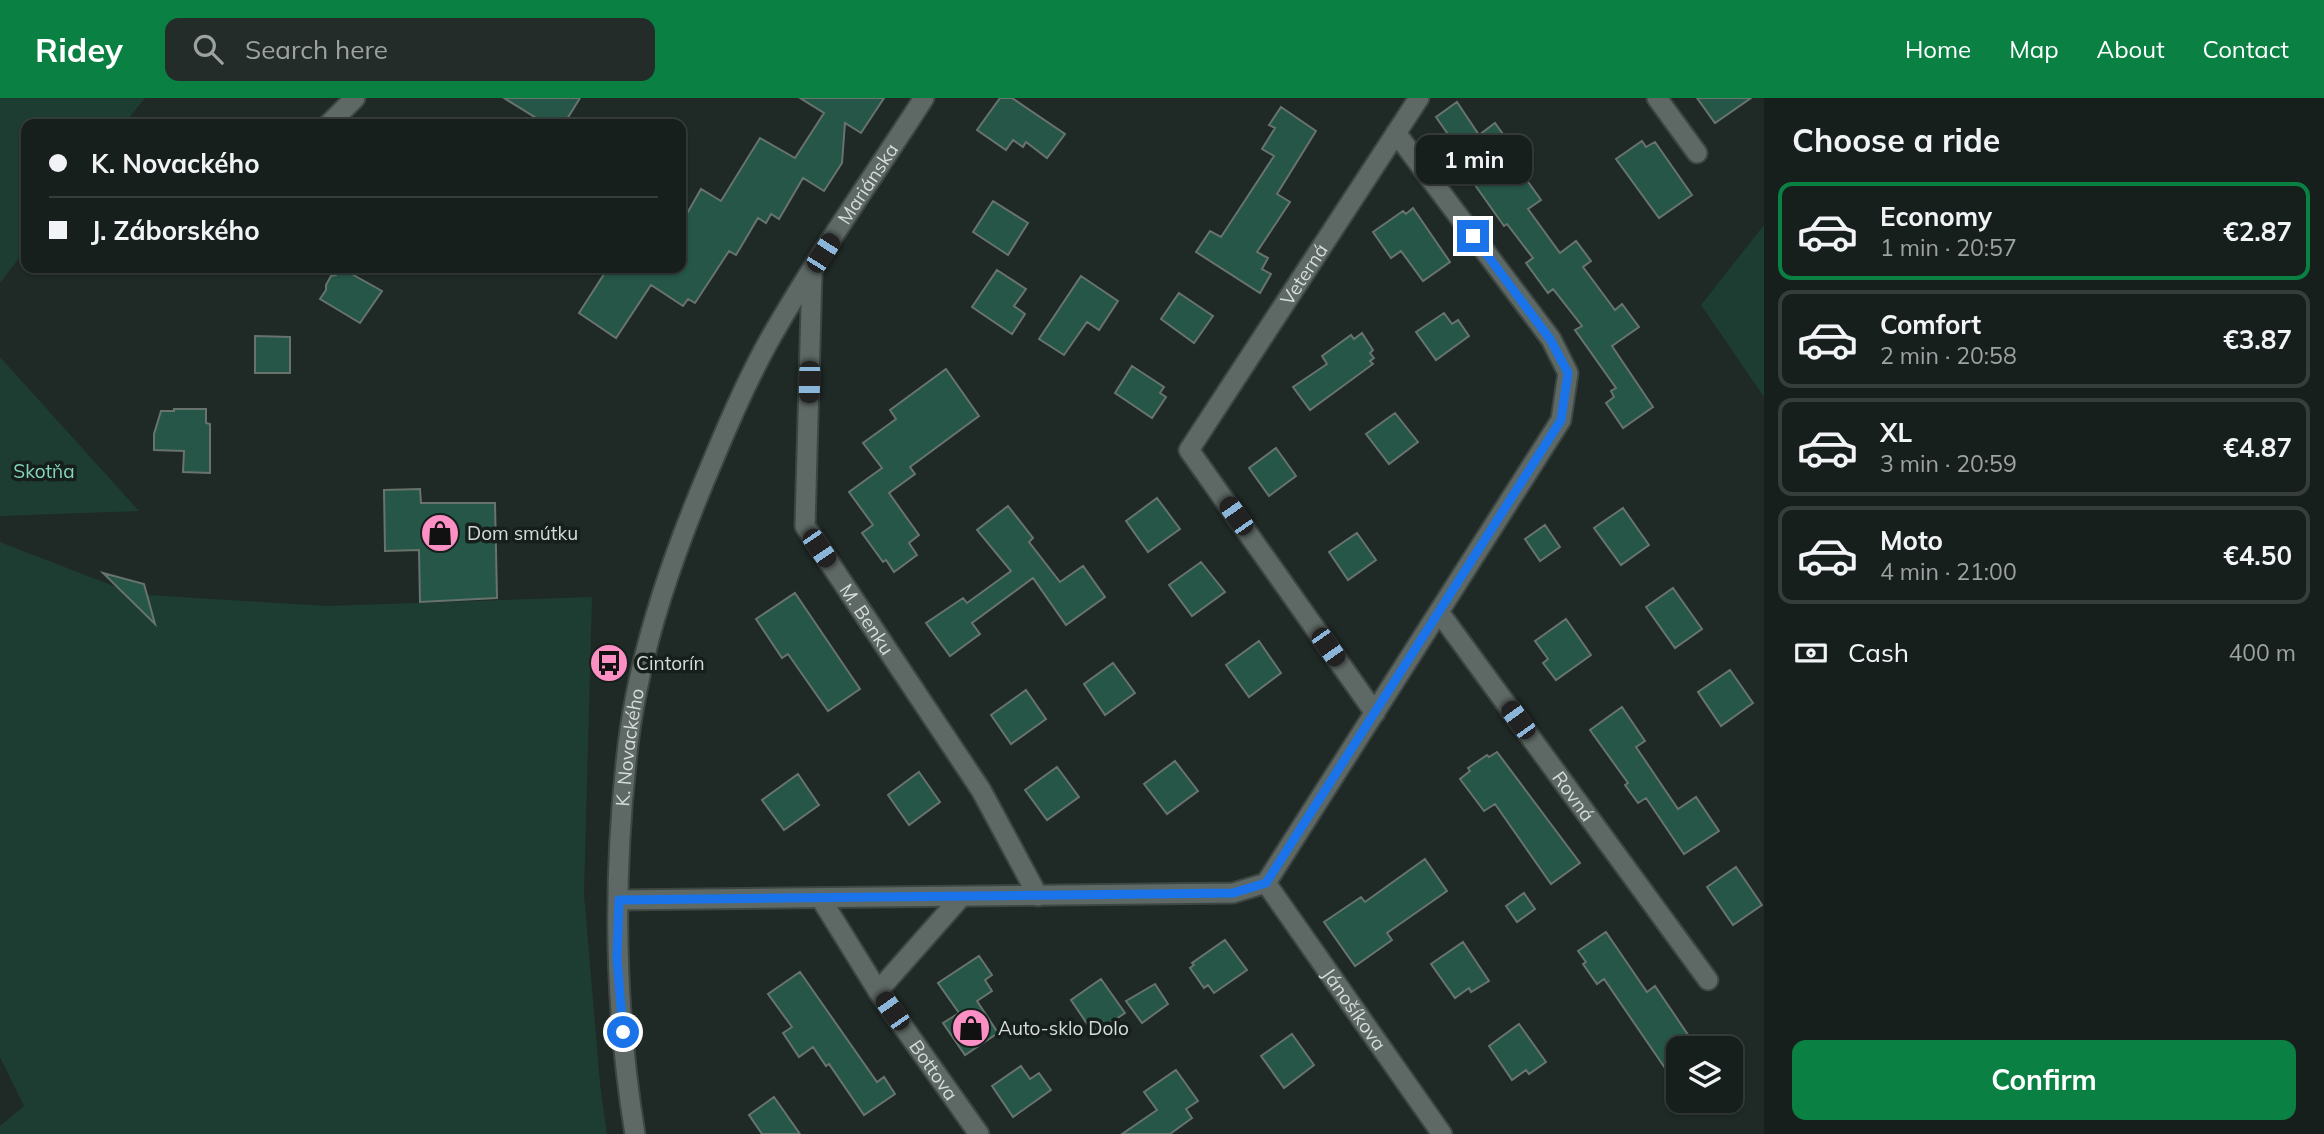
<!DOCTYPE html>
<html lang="en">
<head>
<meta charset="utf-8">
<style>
	body { margin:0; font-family:Mulish,sans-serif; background:#242c29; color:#f1f3f6; height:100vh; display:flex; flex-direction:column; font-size:26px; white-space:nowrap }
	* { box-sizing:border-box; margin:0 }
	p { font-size:23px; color:#9ea2a3 }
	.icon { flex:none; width:38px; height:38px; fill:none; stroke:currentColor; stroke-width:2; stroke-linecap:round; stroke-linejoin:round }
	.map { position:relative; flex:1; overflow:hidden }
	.panel { display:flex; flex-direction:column; background:#171f1c; width:560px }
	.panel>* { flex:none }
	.banner { position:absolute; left:21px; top:21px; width:665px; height:154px; border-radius:14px; box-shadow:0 2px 5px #0004,0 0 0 2px #363d3b; display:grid; align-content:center; height:154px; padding:0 28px; background:#171f1c }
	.buttons { position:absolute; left:1666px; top:938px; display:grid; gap:14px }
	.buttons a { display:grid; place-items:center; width:77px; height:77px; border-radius:14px; background:#171f1c; box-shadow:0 2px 5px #0004,0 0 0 2px #363d3b; font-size:35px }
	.end { position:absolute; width:32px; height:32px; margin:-16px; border:9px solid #1a73e8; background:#fff; box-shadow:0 0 0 4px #fff }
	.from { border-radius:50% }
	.bubble { position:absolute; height:49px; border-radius:14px; background:#171f1c; box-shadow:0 2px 5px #0004,0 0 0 2px #363d3b; font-size:23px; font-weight:700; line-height:49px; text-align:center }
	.car { position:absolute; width:21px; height:42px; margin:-21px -10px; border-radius:9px; box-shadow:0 0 5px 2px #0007; background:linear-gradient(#222 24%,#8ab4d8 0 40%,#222 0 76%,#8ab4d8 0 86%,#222 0) }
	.banner b { display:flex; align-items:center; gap:24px; height:66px; font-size:26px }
	.banner b+b { border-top:2px solid #363d3b }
	.banner i { width:18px; height:18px; background:#f1f3f6 }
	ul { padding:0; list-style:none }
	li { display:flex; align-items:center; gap:21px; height:98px; margin:0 14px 10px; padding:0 14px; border:4px solid #363d3b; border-radius:14px }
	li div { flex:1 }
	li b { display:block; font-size:26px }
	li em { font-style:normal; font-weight:700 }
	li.selected { border-color:#0b8043 }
	li>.icon { width:63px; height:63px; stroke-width:1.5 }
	h2 { padding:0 28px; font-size:32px; line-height:84px }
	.pay { display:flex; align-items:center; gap:18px; height:77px; padding:0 28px; font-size:26px }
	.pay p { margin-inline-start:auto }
	.cta { display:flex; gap:14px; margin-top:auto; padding:14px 28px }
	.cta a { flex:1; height:80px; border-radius:14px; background:#0b8043; color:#fff; font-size:28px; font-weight:700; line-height:80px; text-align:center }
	header { display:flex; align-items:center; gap:42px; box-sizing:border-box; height:98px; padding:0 35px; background:#0b8043; color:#fff }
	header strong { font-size:33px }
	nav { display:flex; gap:38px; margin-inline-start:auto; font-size:24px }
	.search { width:490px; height:63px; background:#242c29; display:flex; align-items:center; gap:18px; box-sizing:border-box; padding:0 24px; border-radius:14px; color:#9ea2a3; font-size:26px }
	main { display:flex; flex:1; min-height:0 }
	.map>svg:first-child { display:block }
</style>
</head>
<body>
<header>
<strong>Ridey</strong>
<div class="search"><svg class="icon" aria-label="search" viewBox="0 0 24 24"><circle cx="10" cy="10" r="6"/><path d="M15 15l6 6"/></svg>Search here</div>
<nav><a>Home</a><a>Map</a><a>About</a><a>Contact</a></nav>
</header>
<main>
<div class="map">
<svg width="1764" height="1036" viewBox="0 0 1764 1036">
	<rect width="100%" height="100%" fill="#1f2925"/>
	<path fill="#1d3d33" d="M0 0H145L124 26H26V151L0 185Z
		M1764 127V299L1701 207Z
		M0 259 139 413 0 418Z
		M0 444 147 501V497L327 508 592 499 584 796 600 986 607 1036H0V1028L24 1008 0 959Z"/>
	<path fill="#255647" stroke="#68736e" stroke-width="2" d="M504 0H580L564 26H546Z
		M800 0H884L861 35 845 25 842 65 824 93 803 80 779 121 771 116 766 125 758 120 736 157 729 153 695 205 688 201 683 208 651 187 616 240 579 215 608 170H681V126L701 91 721 103 760 40 795 60 824 15Z
		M1000 0H1012L1065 36 1047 60 1026 44 1023 49 1013 42 1006 52 977 32Z
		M1697 0H1751L1715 25Z
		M1457 4 1479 37 1495 25 1510 46 1504 50 1541 102 1528 111 1560 155 1576 143 1591 163 1583 169 1615 212 1622 206 1639 229 1612 248 1653 309 1623 330 1606 305 1614 299 1611 293 1616 290 1575 232 1582 228 1553 191 1548 195 1526 165 1533 160 1507 126 1504 128 1446 46 1452 42 1436 19Z
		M1281 9 1316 33 1277 96 1290 104 1257 154 1268 160 1262 171 1271 176 1260 195 1196 154 1210 133 1221 139 1274 58 1262 51 1275 30 1269 27Z
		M1642 43 1646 49 1655 44 1692 97 1659 120 1616 61Z
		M993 103 1028 125 1008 157 973 134Z
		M1413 110 1450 164 1423 183 1401 153 1391 160 1373 134 1403 113 1406 116Z
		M341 170 382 193 360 225 320 201 326 192V187L331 178 336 177Z
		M997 172 1026 191 1014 208 1025 216 1012 236 972 209Z
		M1081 178 1118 203 1099 232 1087 224 1064 257 1039 241Z
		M1179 195 1213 218 1194 245 1161 221Z
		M1444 215 1452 226 1458 222 1469 238 1436 262 1416 234Z
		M1362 235 1373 252 1370 255 1374 260 1370 263 1373 266 1310 312 1293 289 1327 266 1322 258 1351 237 1354 241Z
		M255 238 290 239V275H255Z
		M1132 268 1164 289 1160 295 1166 299 1152 320 1115 295Z
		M946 271 979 318 910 369 915 376 889 395 919 437 909 445 917 457 894 474 886 462 883 464 862 435 873 427 849 394 882 370 863 345 896 321 890 312Z
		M174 311H206V325L210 326V375L183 374 184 353 154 352V336L161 313H174Z
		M1395 315 1418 344 1389 366 1366 336Z
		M1276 350 1296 378 1269 398 1249 370Z
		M420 391 421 405H495L497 500 420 504 419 452 385 453 384 392Z
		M1157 400 1180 431 1148 454 1126 423Z
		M1008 408 1033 440 1029 444 1060 484 1083 468 1105 499 1066 527 1033 480 972 525 980 536 950 558 926 525 963 500 967 505 1011 473 977 432Z
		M1623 410 1649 447 1621 467 1594 430Z
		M1545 427 1560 449 1540 463 1525 441Z
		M1357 435 1376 462 1348 482 1329 454Z
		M1201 464 1225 494 1192 518 1169 487Z
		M103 475 144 486 155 526Z
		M1673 490 1702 531 1675 550 1646 509Z
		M795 495 860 591 828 613 788 556 782 560 756 521Z
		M1566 521 1591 557 1556 582 1543 565 1548 561 1535 543Z
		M1259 543 1281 575 1249 599 1226 567Z
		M1113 565 1135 595 1105 617 1084 586Z
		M1730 572 1753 605 1721 628 1698 594Z
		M1026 592 1046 621 1011 646 991 617Z
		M1622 609 1645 643 1636 649 1678 711 1696 699 1719 733 1684 756 1646 700 1638 705 1625 687 1628 685 1590 632Z
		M1497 654 1580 765 1551 786 1495 706 1484 713 1460 681 1470 673 1468 670 1487 657 1489 659Z
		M1175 663 1198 693 1167 716 1144 686Z
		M1057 669 1079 699 1047 722 1025 692Z
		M919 674 940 704 909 727 888 697Z
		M798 676 819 707 784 732 762 702Z
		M1425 761 1447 793 1387 835 1392 842 1355 868 1324 824 1361 799 1365 804Z
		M1736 769 1762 807 1733 827 1707 789Z
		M1524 795 1535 811 1517 824 1506 808Z
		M1606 834 1647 894 1655 888 1697 950H1678V989L1604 881 1597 886 1583 866 1586 864 1578 853Z
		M1225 842 1247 872 1214 895 1208 887 1204 890 1190 870 1194 867 1192 865Z
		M1463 844 1489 883 1471 894 1469 890 1455 900 1431 866Z
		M979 858 992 877 985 882 992 893 977 903 998 935 965 957 943 925 959 915 938 885Z
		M800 874 877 984 884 979 895 996 864 1017 829 966 826 968 813 949 799 959 783 935 792 929 768 896Z
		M1101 881 1125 915 1094 936 1071 902Z
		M1155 886 1168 906 1142 925 1126 903Z
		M1519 926 1546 964 1529 976 1526 972 1512 982 1489 948Z
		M1292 936 1314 967 1284 990 1261 958Z
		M1021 968 1030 981 1039 975 1051 992 1013 1019 992 988Z
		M1176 972 1198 1003 1186 1011 1192 1020 1170 1036H1122L1157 1012 1144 994Z
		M774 999 800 1036H762L749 1017Z"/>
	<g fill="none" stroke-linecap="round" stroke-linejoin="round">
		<defs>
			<g id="minor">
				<path d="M1657 0 1697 55"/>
				<path d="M329 26 355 0"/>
				<path id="s1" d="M812 174 805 428 981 692 1038 798"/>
				<path id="s2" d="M1439 514 1708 882"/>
				<path id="s3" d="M1375 615 1189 352 1419 0"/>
				<path id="s4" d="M1266 785 1442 1036"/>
				<path id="s5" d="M821 801 878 893 979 1036"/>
				<path d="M619 802 1233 795 1266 785 1561 322 1568 275 1551 241 1396 35"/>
				<path d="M878 893 961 799"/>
				<path id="s6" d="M635 1036C614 908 613 776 628 647 640 548 675 451 714 360 731 319 749 278 771 239 818 157 873 79 924 0"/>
			</g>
		</defs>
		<use href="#minor" stroke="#3e4643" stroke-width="23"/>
		<use href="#minor" stroke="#5e6965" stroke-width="19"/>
	</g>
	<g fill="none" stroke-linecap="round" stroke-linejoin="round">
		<path stroke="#1a73e8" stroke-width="9" d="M623 934 617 860 619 802 1233 795 1266 785 1561 322 1568 275 1550 241 1473 138"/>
	</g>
	<defs>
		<symbol id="shop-disc" viewBox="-11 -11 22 22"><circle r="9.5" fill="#fc8fc3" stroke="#161f1c"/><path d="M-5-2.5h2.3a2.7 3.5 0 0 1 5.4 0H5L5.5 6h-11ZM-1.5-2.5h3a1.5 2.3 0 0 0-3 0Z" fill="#111"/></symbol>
		<symbol id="bus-disc" viewBox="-11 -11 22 22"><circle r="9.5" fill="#fc8fc3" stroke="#161f1c"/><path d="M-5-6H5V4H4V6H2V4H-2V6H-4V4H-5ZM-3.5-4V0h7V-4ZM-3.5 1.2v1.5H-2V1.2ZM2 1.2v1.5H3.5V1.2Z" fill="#111"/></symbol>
	</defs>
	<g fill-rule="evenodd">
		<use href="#shop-disc" x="418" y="413" width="44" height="44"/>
		<use href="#bus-disc" x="587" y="543" width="44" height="44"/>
		<use href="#shop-disc" x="949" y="908" width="44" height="44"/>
	</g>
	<g text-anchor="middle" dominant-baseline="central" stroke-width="7" stroke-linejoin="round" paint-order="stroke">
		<g font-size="19" fill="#d6dcd9" stroke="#161f1c">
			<text stroke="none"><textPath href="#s6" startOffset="1006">Mariánska</textPath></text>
			<text stroke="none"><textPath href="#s3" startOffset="532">Veterná</textPath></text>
			<text stroke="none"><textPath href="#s1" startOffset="366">M. Benku</textPath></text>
			<text stroke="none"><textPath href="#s6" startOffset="388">K. Novackého</textPath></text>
			<text stroke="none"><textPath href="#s2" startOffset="228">Rovná</textPath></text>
			<text stroke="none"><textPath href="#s4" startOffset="154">Jánošíkova</textPath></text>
			<text stroke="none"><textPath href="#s5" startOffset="205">Bottova</textPath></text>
		</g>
		<g font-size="19" fill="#84d5ba" stroke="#161f1c">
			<text x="44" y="373">Skotňa</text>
		</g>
		<g font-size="19" fill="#d6dcd9" stroke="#161f1c" text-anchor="start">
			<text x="467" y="435">Dom smútku</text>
			<text x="636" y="565">Cintorín</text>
			<text x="998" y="930">Auto-sklo Dolo</text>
		</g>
	</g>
</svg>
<div class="buttons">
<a><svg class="icon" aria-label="layers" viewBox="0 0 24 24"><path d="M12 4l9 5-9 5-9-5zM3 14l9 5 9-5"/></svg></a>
</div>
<i class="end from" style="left:623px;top:934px"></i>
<i class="end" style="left:1473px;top:138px"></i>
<div class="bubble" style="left:1416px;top:37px;width:116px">1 min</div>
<i class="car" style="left:823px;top:155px;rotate:33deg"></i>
<i class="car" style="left:809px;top:284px;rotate:181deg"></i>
<i class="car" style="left:1236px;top:418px;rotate:325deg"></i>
<i class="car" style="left:819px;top:450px;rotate:146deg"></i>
<i class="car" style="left:1328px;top:549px;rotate:145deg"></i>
<i class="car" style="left:1518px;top:622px;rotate:324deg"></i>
<i class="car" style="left:892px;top:913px;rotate:325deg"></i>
<div class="banner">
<b><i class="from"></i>K. Novackého</b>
<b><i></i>J. Záborského</b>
</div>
</div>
<section class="panel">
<h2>Choose a ride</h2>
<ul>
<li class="selected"><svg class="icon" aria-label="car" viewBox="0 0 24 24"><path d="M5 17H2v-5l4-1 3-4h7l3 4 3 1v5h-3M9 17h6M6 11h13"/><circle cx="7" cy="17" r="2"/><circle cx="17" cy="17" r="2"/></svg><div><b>Economy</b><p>1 min · 20:57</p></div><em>€2.87</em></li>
<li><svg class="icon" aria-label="car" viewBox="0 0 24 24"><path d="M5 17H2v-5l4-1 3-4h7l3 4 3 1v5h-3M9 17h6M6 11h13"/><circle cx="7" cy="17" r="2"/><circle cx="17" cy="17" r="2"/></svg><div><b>Comfort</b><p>2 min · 20:58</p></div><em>€3.87</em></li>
<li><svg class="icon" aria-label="car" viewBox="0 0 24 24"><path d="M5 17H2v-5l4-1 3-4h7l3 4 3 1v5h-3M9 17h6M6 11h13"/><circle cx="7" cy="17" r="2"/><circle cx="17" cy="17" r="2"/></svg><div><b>XL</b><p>3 min · 20:59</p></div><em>€4.87</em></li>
<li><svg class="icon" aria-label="car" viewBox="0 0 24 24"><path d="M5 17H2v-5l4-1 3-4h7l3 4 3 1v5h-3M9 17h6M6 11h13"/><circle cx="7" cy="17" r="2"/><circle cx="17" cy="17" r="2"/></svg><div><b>Moto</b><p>4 min · 21:00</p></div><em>€4.50</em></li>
</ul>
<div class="pay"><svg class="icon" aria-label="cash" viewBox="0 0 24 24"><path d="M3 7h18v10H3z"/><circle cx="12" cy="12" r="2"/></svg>Cash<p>400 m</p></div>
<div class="cta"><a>Confirm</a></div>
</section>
</main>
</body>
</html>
